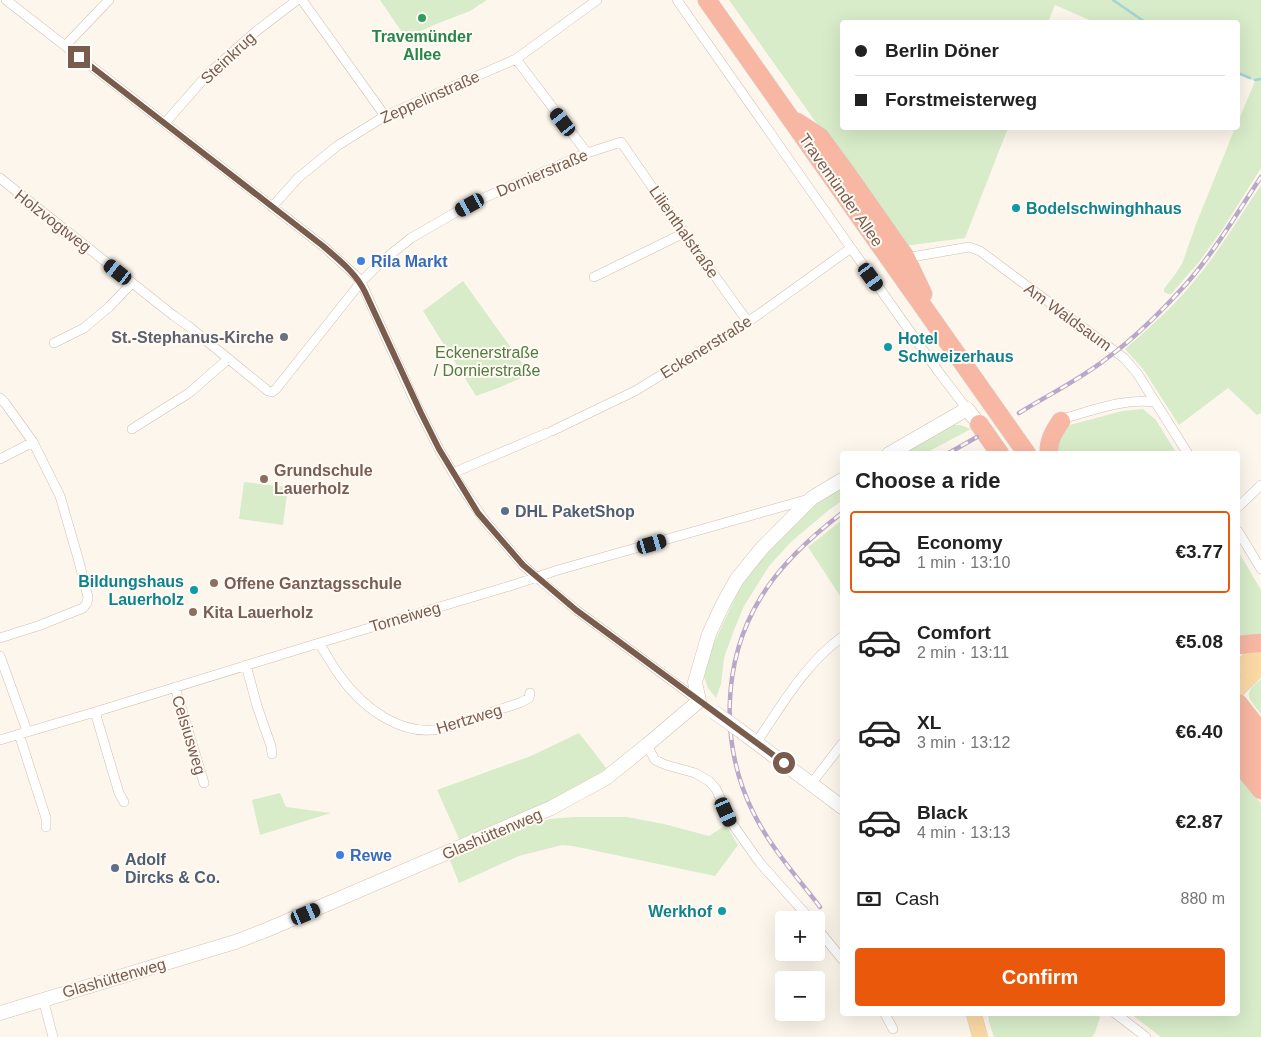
<!DOCTYPE html>
<html lang="en">
<head>
<meta charset="utf-8">
<style>
	body { margin:0; font-family:Helvetica,sans-serif; background:#f2f2f2; color:#222; height:100vh; display:flex; flex-direction:column; font-size:19px; white-space:nowrap }
	* { box-sizing:border-box; margin:0 }
	p { font-size:16px; color:#767676 }
	.icon { flex:none; width:28px; height:28px; fill:none; stroke:currentColor; stroke-width:2; stroke-linecap:round; stroke-linejoin:round }
	.map { position:relative; flex:1; overflow:hidden }
	.sheet { position:absolute; left:840px; top:451px; width:400px; height:565px; display:flex; flex-direction:column; background:#fff; border-radius:5px; box-shadow:0 5px 20px #0002 }
	.sheet>* { flex:none }
	.top-card { position:absolute; left:840px; top:20px; width:400px; height:110px; border-radius:5px; box-shadow:0 5px 20px #0002; display:grid; align-content:center; height:110px; padding:0 15px; background:#fff }
	.buttons { position:absolute; left:775px; top:911px; display:grid; gap:10px }
	.buttons a { display:grid; place-items:center; width:50px; height:50px; border-radius:5px; background:#fff; box-shadow:0 5px 20px #0002; font-size:25px }
	.end { position:absolute; width:22px; height:22px; margin:-11px; border:6px solid #7a5c4d; background:#fff; box-shadow:0 0 0 2px #fff }
	.from { border-radius:50% }
	.car { position:absolute; width:15px; height:30px; margin:-15px -8px; border-radius:6px; box-shadow:0 0 4px 1px #0007; background:linear-gradient(#222 24%,#8ab4d8 0 40%,#222 0 76%,#8ab4d8 0 86%,#222 0) }
	.top-card b { display:flex; align-items:center; gap:18px; height:48px; font-size:19px }
	.top-card b+b { border-top:1px solid #e0e0e0 }
	.top-card i { width:12px; height:12px; background:#222 }
	ul { padding:0; list-style:none }
	li { display:flex; align-items:center; gap:15px; height:82px; margin:0 10px 8px; padding:0 5px; border:2px solid transparent; border-radius:5px }
	li div { flex:1 }
	li b { display:block; font-size:19px }
	li em { font-style:normal; font-weight:700 }
	li.current { border-color:#ea580c }
	li>.icon { width:45px; height:45px; stroke-width:1.5 }
	h2 { padding:0 15px; font-size:22px; line-height:60px }
	.pay { display:flex; align-items:center; gap:12px; height:55px; padding:0 15px; font-size:19px }
	.pay p { margin-inline-start:auto }
	.action { display:flex; gap:10px; margin-top:auto; padding:10px 15px }
	.action a { flex:1; height:58px; border-radius:5px; background:#ea580c; color:#fff; font-size:20px; font-weight:700; line-height:58px; text-align:center }
	.map>svg:first-child { display:block }
</style>
</head>
<body>
<div class="map">
<svg width="1261" height="1037" viewBox="0 0 1261 1037">
	<rect width="100%" height="100%" fill="#fdf6ec"/>
	<path fill="#d8ecc9" d="M380 0H487L470 11 434 25 406 38Z
		M729 0H1261V168L1222 230 1199 262 1171 294H1168L1164 292V289L1176 273 1182 264 1196 224 1235 128H1238V122L1255 81 1238 74V22H1094L1055 5 1048 22H842V128H1008L965 238 904 246Z
		M1261 185V413L1257 415 1228 388 1179 425 1143 369 1125 349C1148 329 1171 309 1191 285 1217 255 1238 219 1261 185Z
		M463 281 530 374 498 388 476 396 423 311Z
		M1143 409 1156 420 1177 454H1057L1056 444 1064 431 1070 425 1122 411Z
		M952 425H960L971 429 924 454H902Z
		M244 482 288 487 283 525 239 519Z
		M842 488V501L830 509 791 542 769 566 744 606 734 630 724 658 721 684 716 698 708 688 704 677 708 656 742 583 759 560 807 510Z
		M842 520V599L808 547Z
		M1238 551 1261 590V638L1238 641Z
		M1261 679V714C1248 698 1242 694 1261 679Z
		M579 733 607 769 548 802 460 841 437 790 531 756Z
		M1238 777 1261 803V1037H1161L1131 1014H1238Z
		M280 793 286 807 331 813 260 835 252 800Z
		M574 817H627L664 824 709 836 726 825 738 845 715 876 573 846 562 845 519 856 459 883 449 858 530 824 550 819Z
		M988 1014H1095L1100 1017 1095 1033 1092 1037H994L989 1022Z"/>
	<g fill="none" stroke-linecap="round" stroke-linejoin="round">
		<path stroke="#a5d3da" stroke-width="2.5" d="M1113 0 1145 22
			M1238 73 1250 78
			M1255 80 1261 79"/>
		<defs>
			<path id="street" d="M6 0 323 246 355 275 361 282 415 402 439 449 460 485 485 521 523 565 536 577 575 609 699 701
				M302 0 385 116
				M677 0 851 248 938 371 967 409
				M65 46 109 0
				M516 59 587 153
				M165 123 208 74 254 33 297 0
				M0 178 174 316 187 325 268 391 272 392 276 389 361 282 381 262 411 238 472 203 587 153 621 142 684 233 748 322
				M272 207 298 178 337 146 385 116 516 59 597 0
				M906 258 969 247 980 251 1124 358 1137 373 1188 454
				M594 277 684 233
				M54 343 84 328 109 307 132 283
				M0 398 5 403 33 442 60 496 78 558 88 597 87 603 83 608 38 626 0 638
				M1061 421 1065 418C1094 410 1125 398 1155 402
				M132 429 189 393 228 359
				M552 431 635 391 748 322 851 248
				M0 459 33 442
				M453 473 547 433
				M1238 507 1261 485
				M1238 531 1261 569
				M319 643C326 654 332 665 340 676 363 708 403 739 445 728L522 702 529 698 530 693
				M0 656 27 731
				M246 665 257 706 271 746 272 754
				M175 687 204 783
				M95 712 119 793 124 802
				M19 734 46 818V827
				M0 740 95 712 319 643 513 585 558 570 809 499
				M756 743C782 705 805 664 842 637
				M647 745 655 760 666 765 695 773 709 781 716 789 731 822 760 863 811 920
				M811 784 842 744
				M816 927 842 959
				M43 999 53 1037
				M885 1014 893 1029
				M1116 1014 1146 1037"/>
			<path id="secondary" d="M889 454 967 409 979 424
				M699 701 695 682 709 634 723 604 737 579 763 547 812 498 842 480
				M738 729 842 807
				M0 1013 235 942 264 931 551 808 606 778 647 745 699 701"/>
			<path id="primary" d="M1238 668 1261 651
				M1238 689 1261 666
				M974 1014 980 1037"/>
			<path id="highway" d="M707 0 1027 454
				M797 122 820 137 845 171 906 258 923 294
				M979 424 1000 454
				M1049 454C1048 441 1054 431 1061 421
				M1238 645 1261 643
				M1238 703 1261 732
				M1238 724 1257 748
				M1238 741 1261 769
				M1238 762 1261 790"/>
		</defs>
		<use href="#street" stroke="#d1beb0" stroke-width="10"/>
		<use href="#secondary" stroke="#d6c0b0" stroke-width="15"/>
		<use href="#primary" stroke="#dad1cd" stroke-width="16"/>
		<use href="#highway" stroke="#dad1cd" stroke-width="19"/>
		<use href="#street" stroke="#fff" stroke-width="9"/>
		<use href="#secondary" stroke="#fff" stroke-width="14"/>
		<use href="#primary" stroke="#fbd9a5" stroke-width="15"/>
		<use href="#highway" stroke="#f7b7a3" stroke-width="18"/>
		<defs>
			<path id="rail" d="M1019 413C1048 395 1079 380 1106 359 1136 337 1162 311 1187 283 1215 251 1237 213 1261 177
				M947 454 977 437
				M820 907C797 877 771 848 754 814 720 747 721 662 761 597 781 564 812 536 842 513"/>
		</defs>
		<use href="#rail" stroke="#b9a8c9" stroke-width="4.5"/>
		<use href="#rail" stroke="#fffaf3" stroke-width="2.5" stroke-dasharray="8" stroke-linecap="butt"/>
		<defs>
			<path id="secondary-bridge" d="M714 712 738 729"/>
		</defs>
		<use href="#secondary-bridge" stroke="#d6c0b0" stroke-width="15" stroke-linecap="butt"/>
		<use href="#secondary-bridge" stroke="#fff" stroke-width="14"/>
	</g>
	<g fill="none" stroke-linecap="round" stroke-linejoin="round">
		<path stroke="#7a5c4d" stroke-width="6" d="M79 57 323 246C339 260 356 273 365 292L421 413 439 449 478 513 523 565 576 610 784 763"/>
	</g>
	<circle fill="#2e9e5b" stroke="#fffaf3" stroke-width="2" cx="422" cy="18" r="5"/>
	<g fill="#0f9aa8" stroke="#fffaf3" stroke-width="2">
		<circle cx="1016" cy="208" r="5"/>
		<circle cx="888" cy="347" r="5"/>
		<circle cx="194" cy="590" r="5"/>
		<circle cx="722" cy="911" r="5"/>
	</g>
	<g fill="#3f7fe0" stroke="#fffaf3" stroke-width="2">
		<circle cx="361" cy="261" r="5"/>
		<circle cx="340" cy="855" r="5"/>
	</g>
	<circle fill="#6b7280" stroke="#fffaf3" stroke-width="2" cx="284" cy="337" r="5"/>
	<g fill="#8d6e63" stroke="#fffaf3" stroke-width="2">
		<circle cx="264" cy="479" r="5"/>
		<circle cx="214" cy="583" r="5"/>
		<circle cx="193" cy="612" r="5"/>
	</g>
	<g fill="#5c6f8a" stroke="#fffaf3" stroke-width="2">
		<circle cx="505" cy="511" r="5"/>
		<circle cx="115" cy="868" r="5"/>
	</g>
	<g text-anchor="middle" dominant-baseline="central" stroke-width="4" stroke-linejoin="round" paint-order="stroke">
		<g font-size="16" font-weight="bold" fill="#27864d" stroke="#fffaf3">
			<text x="422" y="36">Travemünder<tspan x="422" dy="18">Allee</tspan></text>
		</g>
		<g font-size="16" fill="#7a5c4d" stroke="#fffaf3">
			<text transform="translate(228 58) rotate(-43)">Steinkrug</text>
			<text transform="translate(430 97) rotate(-24)">Zeppelinstraße</text>
			<text transform="translate(542 173) rotate(-23)">Dornierstraße</text>
			<text transform="translate(841 190) rotate(55)">Travemünder Allee</text>
			<text transform="translate(53 221) rotate(38)">Holzvogtweg</text>
			<text transform="translate(684 232) rotate(55)">Lilienthalstraße</text>
			<text transform="translate(1068 317) rotate(36)">Am Waldsaum</text>
			<text transform="translate(706 347) rotate(-32)">Eckenerstraße</text>
			<text transform="translate(405 617) rotate(-16)">Torneiweg</text>
			<text transform="translate(469 719) rotate(-17)">Hertzweg</text>
			<text transform="translate(189 735) rotate(73)">Celsiusweg</text>
			<text transform="translate(492 834) rotate(-23)">Glashüttenweg</text>
			<text transform="translate(114 978) rotate(-16)">Glashüttenweg</text>
		</g>
		<g font-size="16" font-weight="bold" fill="#0d838f" stroke="#fffaf3" text-anchor="start">
			<text x="1026" y="208">Bodelschwinghhaus</text>
			<text x="898" y="338">Hotel<tspan x="898" dy="18">Schweizerhaus</tspan></text>
			<text x="184" y="581" text-anchor="end">Bildungshaus<tspan x="184" dy="18">Lauerholz</tspan></text>
			<text x="712" y="911" text-anchor="end">Werkhof</text>
		</g>
		<g font-size="16" font-weight="bold" fill="#366cbe" stroke="#fffaf3" text-anchor="start">
			<text x="371" y="261">Rila Markt</text>
			<text x="350" y="855">Rewe</text>
		</g>
		<g font-size="16" font-weight="bold" fill="#5b616d" stroke="#fffaf3" text-anchor="end">
			<text x="274" y="337">St.-Stephanus-Kirche</text>
		</g>
		<g font-size="16" fill="#537a41" stroke="#fffaf3">
			<text x="487" y="352">Eckenerstraße<tspan x="487" dy="18">/ Dornierstraße</tspan></text>
		</g>
		<g font-size="16" font-weight="bold" fill="#785e54" stroke="#fffaf3" text-anchor="start">
			<text x="274" y="470">Grundschule<tspan x="274" dy="18">Lauerholz</tspan></text>
			<text x="224" y="583">Offene Ganztagsschule</text>
			<text x="203" y="612">Kita Lauerholz</text>
		</g>
		<g font-size="16" font-weight="bold" fill="#4e5e75" stroke="#fffaf3" text-anchor="start">
			<text x="515" y="511">DHL PaketShop</text>
			<text x="125" y="859">Adolf<tspan x="125" dy="18">Dircks &amp; Co.</tspan></text>
		</g>
	</g>
</svg>
<div class="buttons">
<a>+</a>
<a>−</a>
</div>
<i class="end from" style="left:784px;top:763px"></i>
<i class="end" style="left:79px;top:57px"></i>
<i class="car" style="left:563px;top:122px;rotate:323deg"></i>
<i class="car" style="left:470px;top:205px;rotate:241deg"></i>
<i class="car" style="left:118px;top:272px;rotate:308deg"></i>
<i class="car" style="left:871px;top:277px;rotate:144deg"></i>
<i class="car" style="left:652px;top:544px;rotate:74deg"></i>
<i class="car" style="left:726px;top:812px;rotate:156deg"></i>
<i class="car" style="left:306px;top:914px;rotate:67deg"></i>
<div class="top-card">
<b><i class="from"></i>Berlin Döner</b>
<b><i></i>Forstmeisterweg</b>
</div>
<section class="sheet">
<h2>Choose a ride</h2>
<ul>
<li class="current"><svg class="icon" aria-label="car" viewBox="0 0 24 24"><path d="M5 17H2v-5l4-1 3-4h7l3 4 3 1v5h-3M9 17h6M6 11h13"/><circle cx="7" cy="17" r="2"/><circle cx="17" cy="17" r="2"/></svg><div><b>Economy</b><p>1 min · 13:10</p></div><em>€3.77</em></li>
<li><svg class="icon" aria-label="car" viewBox="0 0 24 24"><path d="M5 17H2v-5l4-1 3-4h7l3 4 3 1v5h-3M9 17h6M6 11h13"/><circle cx="7" cy="17" r="2"/><circle cx="17" cy="17" r="2"/></svg><div><b>Comfort</b><p>2 min · 13:11</p></div><em>€5.08</em></li>
<li><svg class="icon" aria-label="car" viewBox="0 0 24 24"><path d="M5 17H2v-5l4-1 3-4h7l3 4 3 1v5h-3M9 17h6M6 11h13"/><circle cx="7" cy="17" r="2"/><circle cx="17" cy="17" r="2"/></svg><div><b>XL</b><p>3 min · 13:12</p></div><em>€6.40</em></li>
<li><svg class="icon" aria-label="car" viewBox="0 0 24 24"><path d="M5 17H2v-5l4-1 3-4h7l3 4 3 1v5h-3M9 17h6M6 11h13"/><circle cx="7" cy="17" r="2"/><circle cx="17" cy="17" r="2"/></svg><div><b>Black</b><p>4 min · 13:13</p></div><em>€2.87</em></li>
</ul>
<div class="pay"><svg class="icon" aria-label="cash" viewBox="0 0 24 24"><path d="M3 7h18v10H3z"/><circle cx="12" cy="12" r="2"/></svg>Cash<p>880 m</p></div>
<div class="action"><a>Confirm</a></div>
</section>
</div>
</body>
</html>
